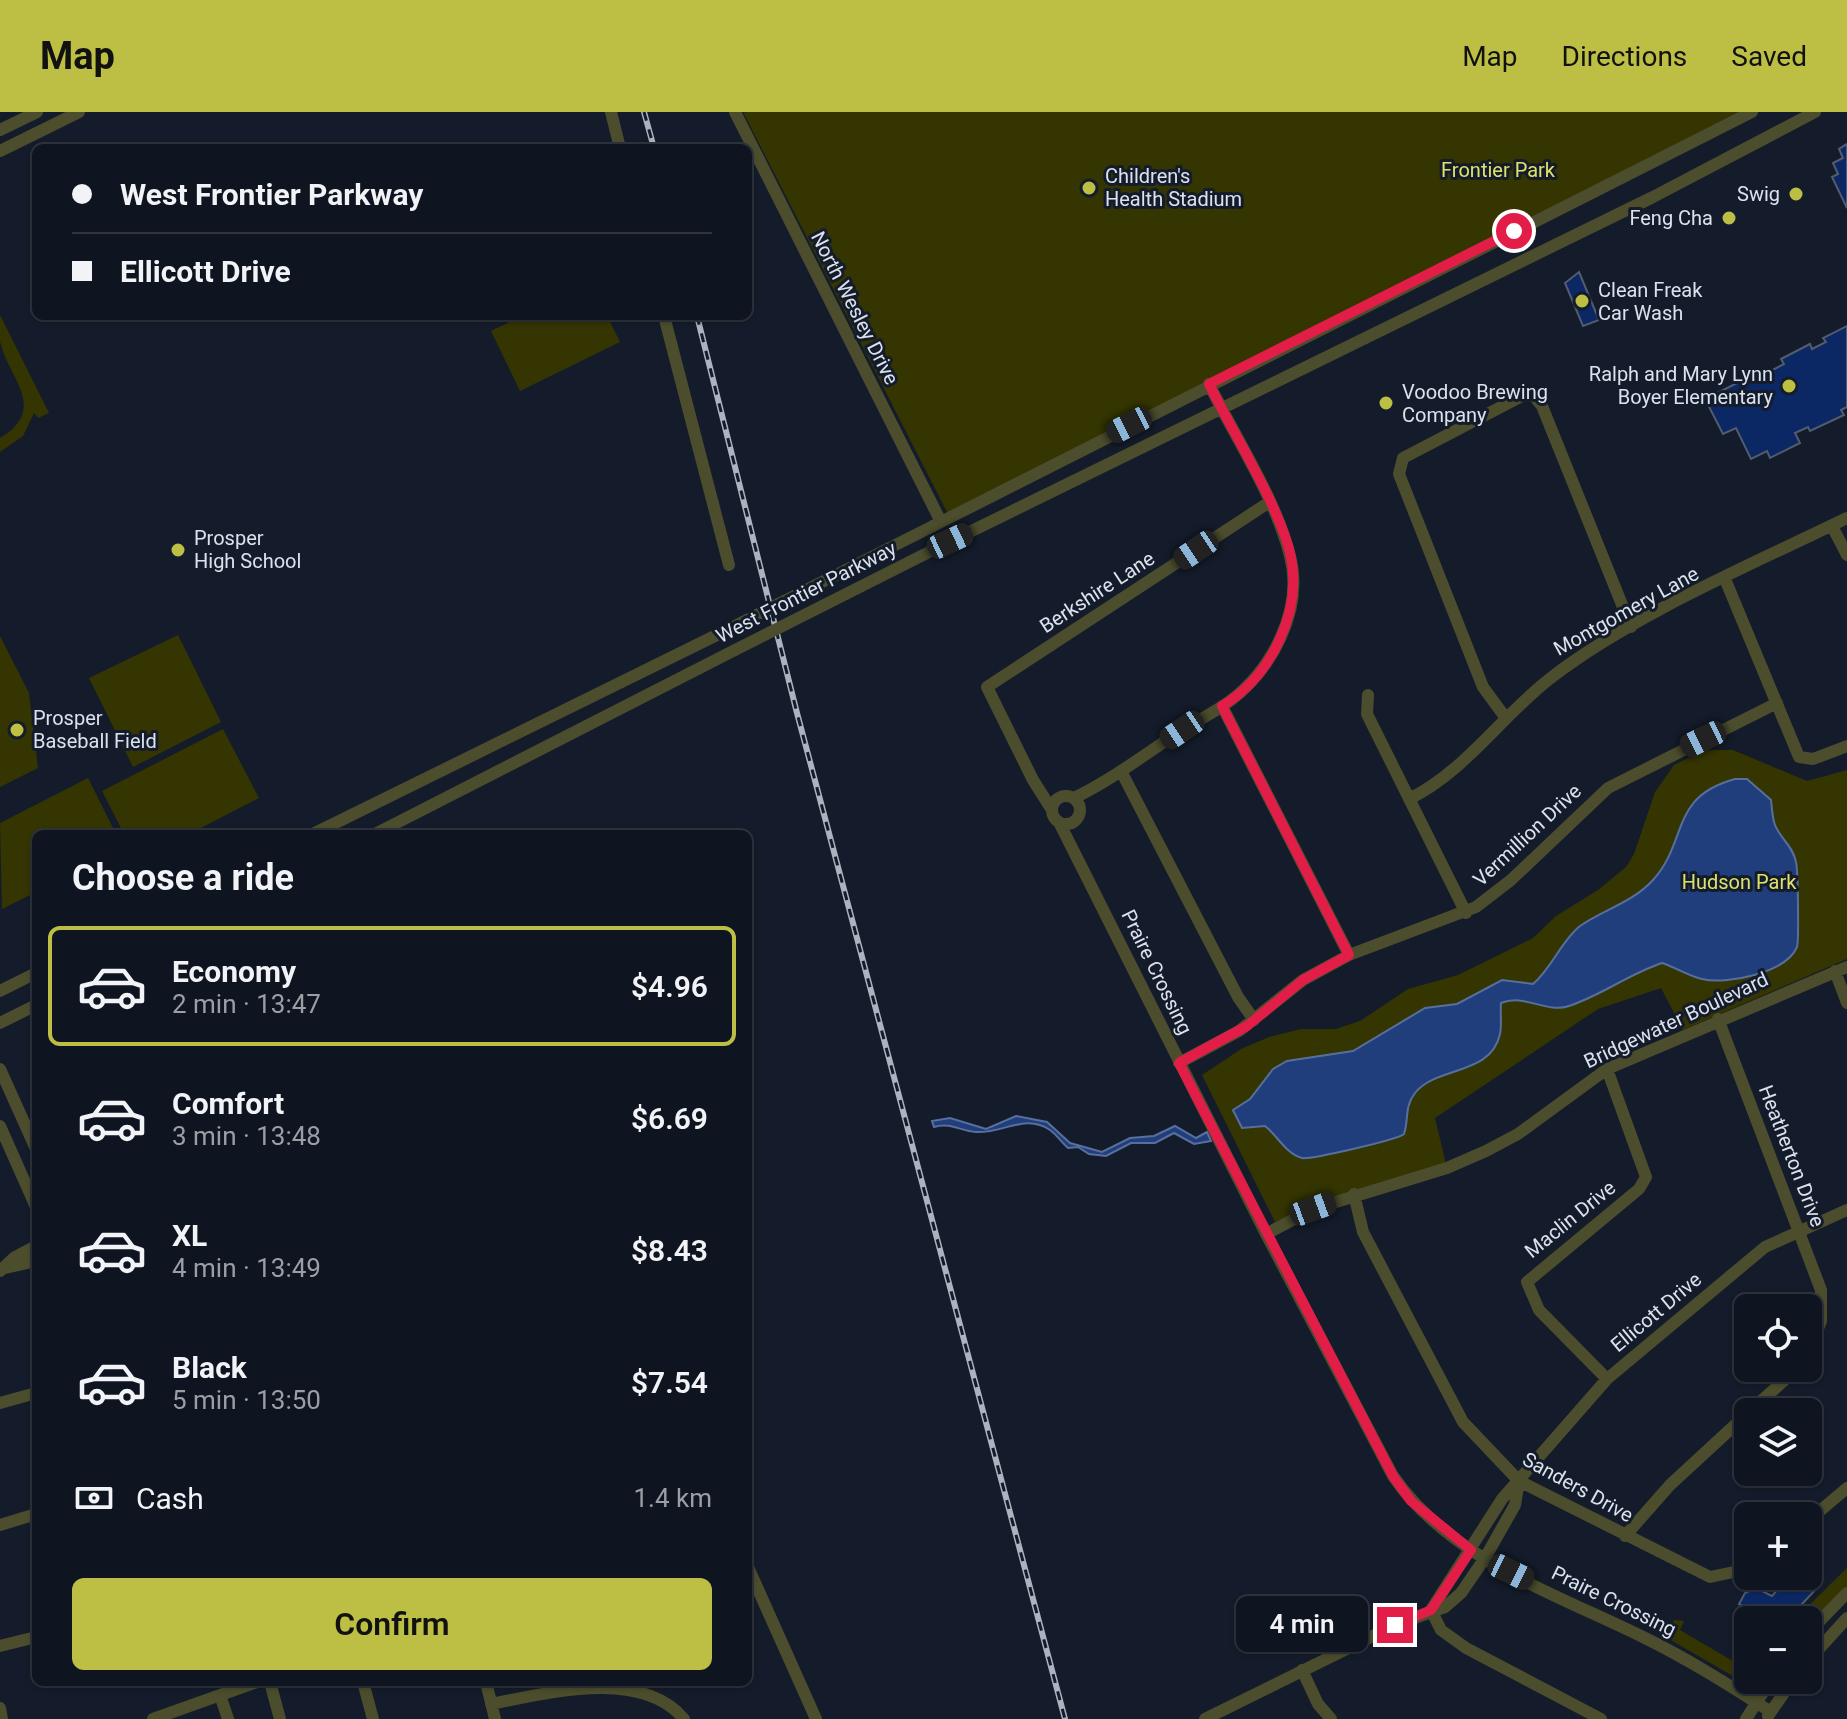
<!DOCTYPE html>
<html lang="en">
<head>
<meta charset="utf-8">
<style>
	body { margin:0; font-family:Roboto,sans-serif; background:#181e29; color:#f1f3f6; height:100vh; display:flex; flex-direction:column; font-size:30px; white-space:nowrap }
	* { box-sizing:border-box; margin:0 }
	p { font-size:26px; color:#9b9fa5 }
	.icon { flex:none; width:44px; height:44px; fill:none; stroke:currentColor; stroke-width:2; stroke-linecap:round; stroke-linejoin:round }
	.map { position:relative; flex:1; overflow:hidden }
	.panel { position:absolute; left:32px; top:718px; width:720px; height:856px; display:flex; flex-direction:column; background:#0f1520; border-radius:12px; box-shadow:0 2px 6px #0004,0 0 0 2px #2f343e }
	.panel>* { flex:none }
	.hud { position:absolute; left:32px; top:32px; width:720px; height:176px; border-radius:12px; box-shadow:0 2px 6px #0004,0 0 0 2px #2f343e; display:grid; align-content:center; height:176px; padding:0 40px; background:#0f1520 }
	.tools { position:absolute; left:1734px; top:1182px; display:grid; gap:16px }
	.tools a { display:grid; place-items:center; width:88px; height:88px; border-radius:12px; background:#0f1520; box-shadow:0 2px 6px #0004,0 0 0 2px #2f343e; font-size:40px }
	.end { position:absolute; width:36px; height:36px; margin:-18px; border:10px solid #e11d48; background:#fff; box-shadow:0 0 0 4px #fff }
	.from { border-radius:50% }
	.bubble { position:absolute; height:56px; border-radius:12px; background:#0f1520; box-shadow:0 2px 6px #0004,0 0 0 2px #2f343e; font-size:26px; font-weight:600; line-height:56px; text-align:center }
	.car { position:absolute; width:24px; height:48px; margin:-24px -12px; border-radius:10px; box-shadow:0 0 6px 2px #0007; background:linear-gradient(#222 24%,#8ab4d8 0 40%,#222 0 76%,#8ab4d8 0 86%,#222 0) }
	.hud b { display:flex; align-items:center; gap:28px; height:76px; font-size:30px }
	.hud b+b { border-top:2px solid #2f343e }
	.hud i { width:20px; height:20px; background:#f1f3f6 }
	ul { padding:0; list-style:none }
	li { display:flex; align-items:center; gap:24px; height:120px; margin:0 16px 12px; padding:0 24px; border:4px solid transparent; border-radius:12px }
	li div { flex:1 }
	li b { display:block; font-size:30px }
	li em { font-style:normal; font-weight:600 }
	li.on { border-color:#bcbf44 }
	li>.icon { width:72px; height:72px; stroke-width:1.5 }
	h2 { padding:0 40px; font-size:36px; line-height:96px }
	.pay { display:flex; align-items:center; gap:20px; height:88px; padding:0 40px; font-size:30px }
	.pay p { margin-inline-start:auto }
	.cta { display:flex; gap:16px; margin-top:auto; padding:16px 40px }
	.cta a { flex:1; height:92px; border-radius:12px; background:#bcbf44; color:#111; font-size:32px; font-weight:600; line-height:92px; text-align:center }
	header { display:flex; align-items:center; gap:48px; box-sizing:border-box; height:112px; padding:0 40px; background:#bcbf44; color:#111 }
	header strong { font-size:38px }
	nav { display:flex; gap:44px; margin-inline-start:auto; font-size:28px }
	.map>svg:first-child { display:block }
</style>
</head>
<body>
<header>
<strong>Map</strong>
<nav><a>Map</a><a>Directions</a><a>Saved</a></nav>
</header>
<div class="map">
<svg width="1847" height="1607" viewBox="0 0 1847 1607">
	<rect width="100%" height="100%" fill="#141c2b"/>
	<path fill="#343501" d="M743 0H1744L949 404Z
		M0 203 49 301 38 306 34 301 23 324 0 340V326C50 296 7 265 0 229 0 221 0 211 0 203Z
		M522 204H607L620 230 520 279 491 219Z
		M178 523 221 610 133 655 89 566Z
		M0 524 29 581 38 656 0 675Z
		M223 617 259 686 189 722H124L102 679Z
		M1705 638H1733L1807 669 1847 658V847L1683 918 1661 876 1598 897 1435 1006 1447 1056 1328 1086 1275 1110 1202 963 1241 937 1269 925 1301 917H1336L1360 909 1408 877 1458 863 1533 826 1556 804 1598 778 1626 755 1634 742 1655 680 1674 653Z
		M88 666 116 722H36V780L2 797 0 711Z
		M1847 1456V1476L1808 1514V1508H1794Z
		M1674 1508 1684 1509 1680 1518 1748 1558V1568H1767L1757 1576 1750 1574 1669 1527 1668 1516Z"/>
	<path fill="#203e7c" stroke="#586f9e" stroke-width="2" d="M1735 667H1747L1771 688C1772 696 1772 705 1775 713 1780 726 1793 734 1796 750 1798 758 1799 829 1797 835 1786 861 1726 873 1702 867 1688 864 1675 855 1662 851 1629 862 1602 883 1569 894 1547 902 1524 881 1501 891 1500 901 1502 913 1500 922 1491 964 1436 954 1415 981 1404 995 1409 1008 1404 1022 1397 1028 1309 1048 1302 1046 1286 1042 1277 1023 1265 1014L1242 1016 1233 998 1250 987 1273 957 1287 949 1353 939 1425 896 1457 892 1502 868 1533 872C1552 856 1561 829 1580 814 1604 797 1632 791 1653 768 1689 728 1669 685 1735 667Z
		M1016 1004 1047 1010 1070 1031 1102 1040 1130 1026 1154 1024 1175 1014 1196 1026 1207 1020 1211 1029 1194 1032 1174 1021 1155 1031H1131L1106 1044 1089 1042 1078 1035 1068 1036C1062 1031 1057 1023 1050 1018 1025 1001 1002 1022 976 1020 960 1019 951 1010 934 1015L932 1009 950 1006 986 1017Z"/>
	<path fill="#0c2864" stroke="#525c6e" stroke-width="2" d="M1847 32V96L1832 65 1838 62 1833 51 1843 46 1839 37Z
		M1579 160 1599 208 1583 214 1565 171Z
		M1847 214V295L1841 298 1844 303 1810 319 1808 315 1795 321 1800 331 1770 346 1767 339 1751 347 1736 316 1723 322 1705 287 1763 258 1765 262 1784 252 1781 247 1810 232 1812 237 1826 230 1823 226Z
		M1778 1464H1811L1819 1474 1787 1508H1768L1739 1492 1745 1481 1756 1476 1772 1484 1784 1470Z"/>
	<g fill="none" stroke-linecap="round" stroke-linejoin="round">
		<path stroke="#4b4d2c" stroke-width="12" d="M611 0 620 36
			M735 0 941 410
			M0 18 37 0
			M0 39 79 0
			M664 204 729 453
			M933 414 1752 0
			M1832 414 1847 443
			M941 434 1653 85 1815 0
			M1725 467 1799 645 1813 647 1847 634
			M1368 583 1367 602 1466 801
			M1222 594 1349 843
			M1505 605 1483 575 1399 362 1403 346 1522 284H1534L1542 294 1631 515
			M1121 659 1238 885 1254 908
			M1052 698a14 14 0 1 1 28 0a14 14 0 1 1-28 0Z
			M1074 686C1109 669 1140 646 1173 624 1191 612 1212 602 1230 589 1272 557 1304 498 1290 444 1276 387 1235 325 1209 272
			M1409 687C1465 660 1503 602 1552 565 1634 502 1753 452 1847 406
			M1052 698 1033 668 987 575 1268 391
			M1059 710 1266 1122 1393 1364C1450 1447 1556 1482 1643 1525 1688 1547 1729 1573 1771 1600
			M313 722 727 518
			M375 722 735 538
			M1835 859 1847 891
			M0 879 36 861
			M1718 907 1821 1178V1209L1808 1241
			M0 911 36 893
			M1179 951 1239 919 1303 868 1349 843 1476 795 1511 768 1608 676 1777 591
			M0 957 36 1037
			M0 1014 36 1095
			M1354 1082 1363 1120 1463 1310 1519 1369 1710 1465 1748 1457
			M1266 1122 1313 1097 1447 1056 1486 1039 1518 1022 1607 957 1847 855
			M5 1156 36 1149
			M0 1159 15 1145 36 1134
			M1607 1267 1539 1198 1527 1170 1639 1077 1646 1065 1607 957
			M0 1291 36 1281
			M1749 1300 1798 1256
			M1808 1409 1847 1376
			M0 1413 36 1402
			M1625 1424 1670 1373 1748 1301
			M748 1455 816 1607
			M1431 1498 1502 1387 1607 1267 1765 1135 1847 1098
			M1431 1498 1441 1518 1466 1536 1601 1607
			M1808 1521 1847 1481
			M0 1534 36 1525
			M1808 1549 1847 1506
			M1302 1558 1318 1592 1331 1607
			M270 1570 280 1607
			M363 1570 373 1607
			M486 1570 495 1607
			M220 1583 228 1607
			M491 1592C548 1581 641 1556 684 1607
			M0 1596 2 1607
			M1768 1604 1793 1568
			M153 1607 257 1570
			M1205 1607 1395 1513 1445 1495 1461 1481 1485 1446 1515 1393 1519 1369
			M1746 1607 1771 1568"/>
		<defs>
			<path id="rail" d="M644 0 654 36
				M697 204 797 601 1065 1607"/>
		</defs>
		<use href="#rail" stroke="#acb3bf" stroke-width="6"/>
		<use href="#rail" stroke="#141c2b" stroke-width="3" stroke-dasharray="9" stroke-linecap="butt"/>
		<path stroke="#4b4d2c" stroke-width="12" d="M727 518 933 414
			M735 538 941 434"/>
	</g>
	<g fill="none" stroke-linecap="round" stroke-linejoin="round">
		<path stroke="#e11d48" stroke-width="10" d="M1395 1513 1431 1498 1471 1438 1411 1389 1393 1364 1179 951 1247 914 1303 868 1349 843 1222 594C1270 565 1302 502 1291 445 1281 397 1232 319 1209 272L1514 119"/>
	</g>
	<g fill="#bcbf44" stroke="#141c2b" stroke-width="3">
		<circle cx="1089" cy="76" r="8"/>
		<circle cx="1796" cy="82" r="8"/>
		<circle cx="1729" cy="106" r="8"/>
		<circle cx="1582" cy="189" r="8"/>
		<circle cx="1789" cy="274" r="8"/>
		<circle cx="1386" cy="291" r="8"/>
		<circle cx="178" cy="438" r="8"/>
		<circle cx="17" cy="618" r="8"/>
	</g>
	<g text-anchor="middle" dominant-baseline="central" stroke-width="6" stroke-linejoin="round" paint-order="stroke">
		<g font-size="20" fill="#dde26b" stroke="#141c2b">
			<text x="1498" y="58">Frontier Park</text>
			<text x="1739" y="770">Hudson Park</text>
		</g>
		<g font-size="20" fill="#dce2ed" stroke="#141c2b" text-anchor="start">
			<text x="1105" y="64">Children's<tspan x="1105" dy="23">Health Stadium</tspan></text>
			<text x="1780" y="82" text-anchor="end">Swig</text>
			<text x="1713" y="106" text-anchor="end">Feng Cha</text>
			<text x="1598" y="178">Clean Freak<tspan x="1598" dy="23">Car Wash</tspan></text>
			<text x="1773" y="262" text-anchor="end">Ralph and Mary Lynn<tspan x="1773" dy="23">Boyer Elementary</tspan></text>
			<text x="1402" y="280">Voodoo Brewing<tspan x="1402" dy="23">Company</tspan></text>
			<text x="194" y="426">Prosper<tspan x="194" dy="23">High School</tspan></text>
			<text x="33" y="606">Prosper<tspan x="33" dy="23">Baseball Field</tspan></text>
		</g>
		<g font-size="20" fill="#dce2ed" stroke="#141c2b">
			<text transform="translate(855 196) rotate(63)">North Wesley Drive</text>
			<text transform="translate(806 480) rotate(-27)">West Frontier Parkway</text>
			<text transform="translate(1097 480) rotate(-33)">Berkshire Lane</text>
			<text transform="translate(1626 499) rotate(-29)">Montgomery Lane</text>
			<text transform="translate(1527 723) rotate(-43)">Vermillion Drive</text>
			<text transform="translate(1157 860) rotate(64)">Praire Crossing</text>
			<text transform="translate(1676 908) rotate(-25)">Bridgewater Boulevard</text>
			<text transform="translate(1792 1044) rotate(69)">Heatherton Drive</text>
			<text transform="translate(1570 1107) rotate(-39)">Maclin Drive</text>
			<text transform="translate(1656 1200) rotate(-40)">Ellicott Drive</text>
			<text transform="translate(1578 1375) rotate(29)">Sanders Drive</text>
			<text transform="translate(1614 1489) rotate(26)">Praire Crossing</text>
		</g>
	</g>
</svg>
<div class="tools">
<a><svg class="icon" aria-label="locate" viewBox="0 0 24 24"><circle cx="12" cy="12" r="6"/><path d="M12 2v4M12 18v4M2 12h4M18 12h4"/></svg></a>
<a><svg class="icon" aria-label="layers" viewBox="0 0 24 24"><path d="M12 4l9 5-9 5-9-5zM3 14l9 5 9-5"/></svg></a>
<a>+</a>
<a>−</a>
</div>
<i class="end from" style="left:1514px;top:119px"></i>
<i class="end" style="left:1395px;top:1513px"></i>
<div class="bubble" style="left:1236px;top:1484px;width:132px">4 min</div>
<i class="car" style="left:1129px;top:313px;rotate:243deg"></i>
<i class="car" style="left:950px;top:429px;rotate:65deg"></i>
<i class="car" style="left:1196px;top:438px;rotate:236deg"></i>
<i class="car" style="left:1182px;top:618px;rotate:236deg"></i>
<i class="car" style="left:1703px;top:627px;rotate:244deg"></i>
<i class="car" style="left:1313px;top:1097px;rotate:70deg"></i>
<i class="car" style="left:1511px;top:1460px;rotate:116deg"></i>
<div class="hud">
<b><i class="from"></i>West Frontier Parkway</b>
<b><i></i>Ellicott Drive</b>
</div>
<section class="panel">
<h2>Choose a ride</h2>
<ul>
<li class="on"><svg class="icon" aria-label="car" viewBox="0 0 24 24"><path d="M5 17H2v-5l4-1 3-4h7l3 4 3 1v5h-3M9 17h6M6 11h13"/><circle cx="7" cy="17" r="2"/><circle cx="17" cy="17" r="2"/></svg><div><b>Economy</b><p>2 min · 13:47</p></div><em>$4.96</em></li>
<li><svg class="icon" aria-label="car" viewBox="0 0 24 24"><path d="M5 17H2v-5l4-1 3-4h7l3 4 3 1v5h-3M9 17h6M6 11h13"/><circle cx="7" cy="17" r="2"/><circle cx="17" cy="17" r="2"/></svg><div><b>Comfort</b><p>3 min · 13:48</p></div><em>$6.69</em></li>
<li><svg class="icon" aria-label="car" viewBox="0 0 24 24"><path d="M5 17H2v-5l4-1 3-4h7l3 4 3 1v5h-3M9 17h6M6 11h13"/><circle cx="7" cy="17" r="2"/><circle cx="17" cy="17" r="2"/></svg><div><b>XL</b><p>4 min · 13:49</p></div><em>$8.43</em></li>
<li><svg class="icon" aria-label="car" viewBox="0 0 24 24"><path d="M5 17H2v-5l4-1 3-4h7l3 4 3 1v5h-3M9 17h6M6 11h13"/><circle cx="7" cy="17" r="2"/><circle cx="17" cy="17" r="2"/></svg><div><b>Black</b><p>5 min · 13:50</p></div><em>$7.54</em></li>
</ul>
<div class="pay"><svg class="icon" aria-label="cash" viewBox="0 0 24 24"><path d="M3 7h18v10H3z"/><circle cx="12" cy="12" r="2"/></svg>Cash<p>1.4 km</p></div>
<div class="cta"><a>Confirm</a></div>
</section>
</div>
</body>
</html>
